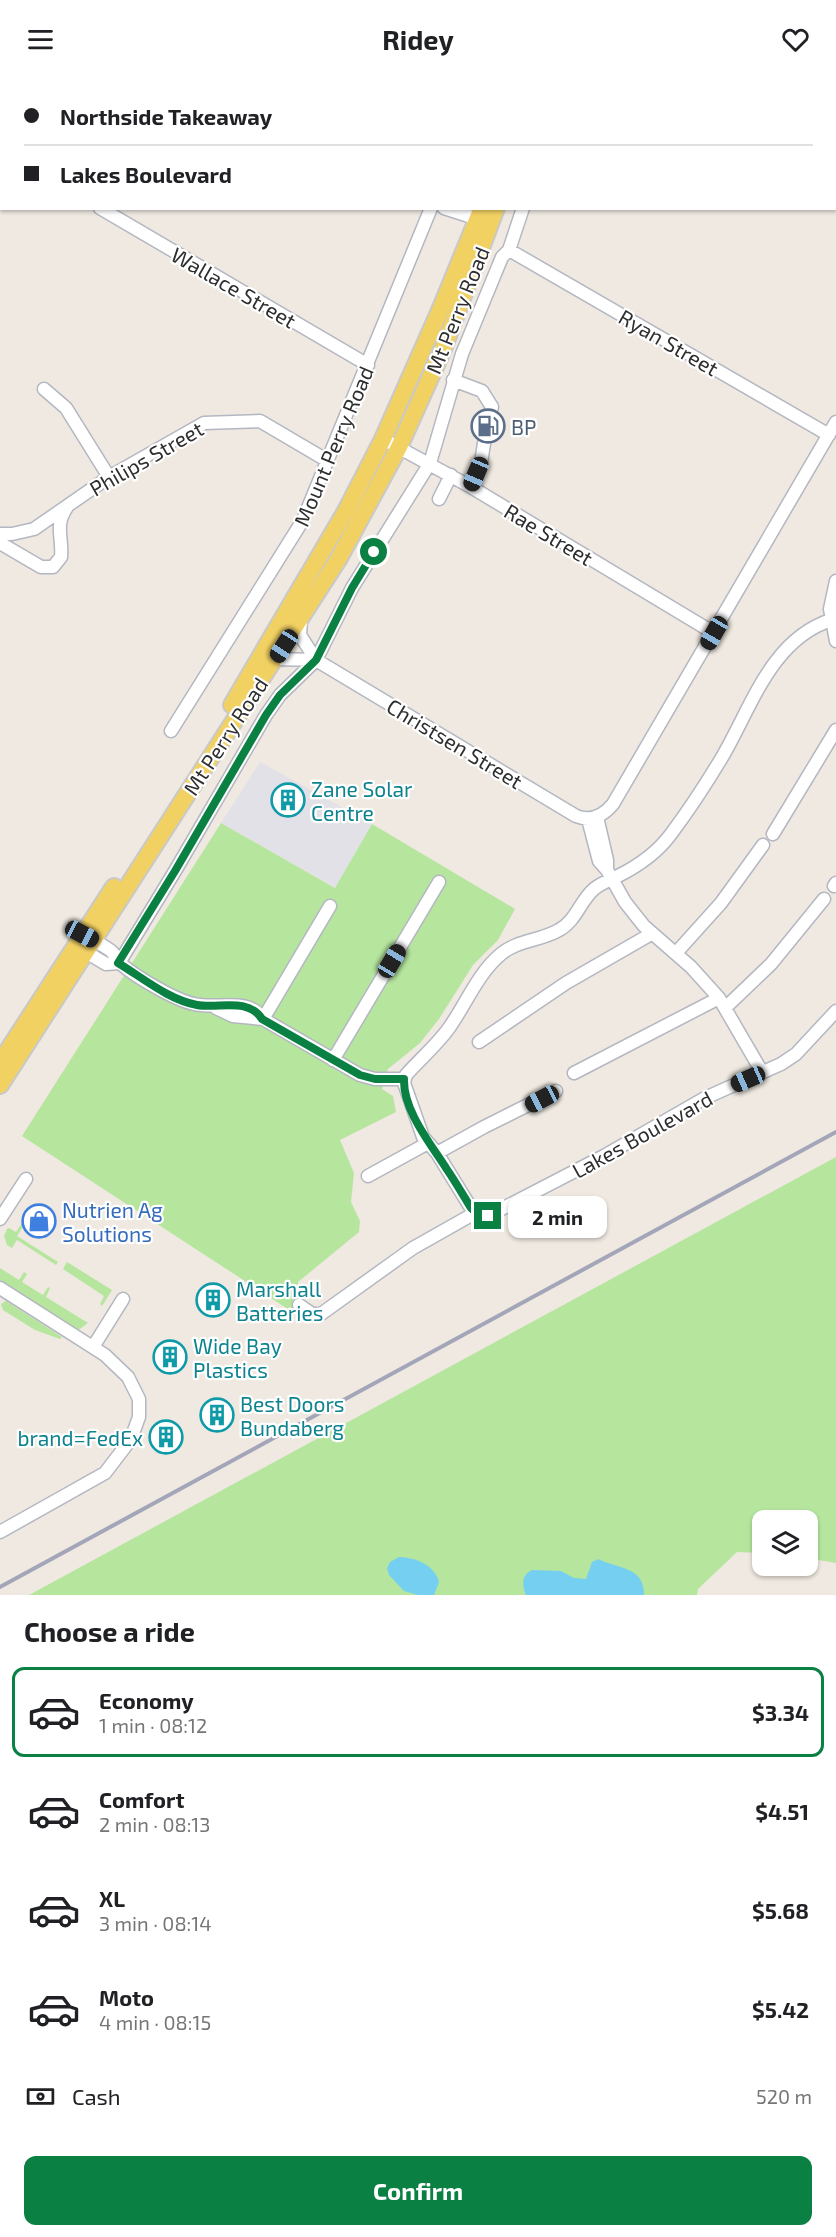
<!DOCTYPE html>
<html lang="en">
<head>
<meta charset="utf-8">
<style>
	body { margin:0; font-family:"Exo 2",sans-serif; background:#f6f6f6; color:#202124; height:100vh; display:flex; flex-direction:column; font-size:22px; white-space:nowrap }
	* { box-sizing:border-box; margin:0 }
	p { font-size:20px; color:#757577 }
	.icon { flex:none; width:33px; height:33px; fill:none; stroke:currentColor; stroke-width:2; stroke-linecap:round; stroke-linejoin:round }
	.map { position:relative; height:1517px; overflow:hidden }
	.drawer { display:flex; flex-direction:column; background:#fff; flex:1 }
	.drawer>* { flex:none }
	.hud { position:absolute; left:0px; top:0px; width:837px; height:132px; box-shadow:0 2px 4px #0004; display:grid; align-content:center; height:132px; padding:0 24px; background:#fff }
	.fabs { position:absolute; left:752px; top:1432px; display:grid; gap:12px }
	.fabs a { display:grid; place-items:center; width:66px; height:66px; border-radius:12px; background:#fff; box-shadow:0 2px 4px #0004; font-size:30px }
	.end { position:absolute; width:27px; height:27px; margin:-14px; border:8px solid #0b8043; background:#fff; box-shadow:0 0 0 3px #fff }
	.from { border-radius:50% }
	.bubble { position:absolute; height:42px; border-radius:12px; background:#fff; box-shadow:0 2px 4px #0004; font-size:20px; font-weight:700; line-height:42px; text-align:center }
	.car { position:absolute; width:18px; height:36px; margin:-18px -9px; border-radius:8px; box-shadow:0 0 4px 2px #0007; background:linear-gradient(#222 24%,#8ab4d8 0 40%,#222 0 76%,#8ab4d8 0 86%,#222 0) }
	.hud b { display:flex; align-items:center; gap:21px; height:57px; font-size:22px }
	.hud b+b { border-top:2px solid #e0e0e0 }
	.hud i { width:15px; height:15px; background:#202124 }
	ul { padding:0; list-style:none }
	li { display:flex; align-items:center; gap:18px; height:90px; margin:0 12px 9px; padding:0 12px; border:3px solid transparent; border-radius:12px }
	li div { flex:1 }
	li b { display:block; font-size:22px }
	li em { font-style:normal; font-weight:700 }
	li.selected { border-color:#0b8043 }
	li>.icon { width:54px; height:54px; stroke-width:1.5 }
	h2 { padding:0 24px; font-size:27px; line-height:72px }
	.pay { display:flex; align-items:center; gap:15px; height:66px; padding:0 24px; font-size:22px }
	.pay p { margin-inline-start:auto }
	.primary-button { display:flex; gap:12px; margin-top:auto; padding:12px 24px }
	.primary-button a { flex:1; height:69px; border-radius:12px; background:#0b8043; color:#fff; font-size:24px; font-weight:700; line-height:69px; text-align:center }
	header { display:flex; justify-content:space-between; align-items:center; height:78px; padding:0 24px; background:#fff; font-size:27px; font-weight:700 }
	.map>svg:first-child { display:block }
</style>
</head>
<body>
<header><svg class="icon" aria-label="menu" viewBox="0 0 24 24"><path d="M4 6h16M4 12h16M4 18h16"/></svg>Ridey<svg class="icon" aria-label="heart" viewBox="0 0 24 24"><path d="M12 20l-8-8c-3-5 5-10 8-4 3-6 11-1 8 4z"/></svg></header>
<div class="map">
<svg width="836" height="1517" viewBox="0 0 836 1517">
	<rect width="100%" height="100%" fill="#efe9e1"/>
	<path fill="#e3e1e8" d="M260 684 372 746 336 810 221 745Z"/>
	<path fill="#b6e59e" d="M221 745 335 810 372 746 515 831 498 862 473 887 439 941 420 965 388 991 382 1011 393 1018 396 1034 340 1062 354 1095 351 1124 360 1143 359 1154 298 1204 299 1217 291 1233 22 1058Z
		M836 1079V1485L807 1480V1443H762V1475L737 1474 698 1511 697 1517H29Z
		M27 1138 29 1139 17 1158 58 1184 56 1187 17 1162 12 1170 7 1167 4 1158 7 1151 9 1150 16 1154Z
		M67 1184 112 1212 102 1228 100 1226 104 1218 63 1191Z
		M0 1190 19 1202 24 1194 27 1196 22 1204 43 1217 48 1209 50 1210 46 1219 88 1245 77 1253 0 1203Z
		M6 1223 62 1259 60 1261 35 1252 3 1232 1 1226Z"/>
	<path fill="#75cff0" d="M399 1479C416 1480 434 1486 439 1504L434 1517H418L404 1513 389 1497 387 1490 390 1484Z
		M598 1481C618 1491 644 1488 644 1517H526C522 1508 521 1497 532 1492L561 1493 574 1500 586 1501 592 1484Z"/>
	<g fill="none" stroke-linecap="round" stroke-linejoin="round">
		<path stroke="#c8c4bd" stroke-width="12" stroke-dasharray="12 6" stroke-linecap="butt" d="M485 359 491 332"/>
		<defs>
			<path id="minor" d="M768 0 770 2
				M101 2 102 0
				M482 2 483 0
				M574 2V0
				M0 71 2 72
				M100 130 368 287
				M444 130 478 141
				M509 172 829 357
				M453 302 482 313 492 329 491 332
				M44 311 66 330 109 399
				M383 361 471 409 714 555
				M471 409 481 385 485 359
				M439 421 451 397
				M0 456H12L34 451 109 399 204 345 260 343 328 383
				M0 465 41 489H53L61 479C63 459 54 448 67 429
				M836 503 830 531 836 563
				M301 542 300 557 316 582 576 738C591 744 603 738 613 726L836 344
				M831 542C770 562 751 631 721 681 706 706 689 732 671 756 657 775 638 788 618 798 610 802 601 805 594 811 580 823 576 843 559 852 540 863 518 862 501 876 478 895 466 926 449 950 436 968 420 981 406 997L404 1005 423 1059 437 1075 471 1130 479 1137 488 1138 604 1078 705 1020 781 986 796 976 836 933
				M275 581 316 582
				M171 653 303 442 431 130
				M588 741 599 783 607 792V782L597 739
				M773 756 836 652
				M607 792 625 824 644 848 691 889 719 920 762 994
				M834 808 836 805
				M94 862C99 866 109 870 113 875 117 878 117 883 121 886 136 899 175 922 194 926 217 932 248 918 263 941L360 997 375 1001H404
				M86 874 106 886 119 885
				M676 875 721 825 763 767
				M119 885 175 793 266 637 280 617 316 582 352 510 430 385 462 276 502 179 509 172 523 130
				M216 930 233 938 263 941
				M725 930 771 886 824 821
				M263 941 330 828
				M479 964 566 905 651 856
				M333 982 439 804
				M574 995 719 920
				M437 1075 484 1049 556 1013
				M368 1098 428 1065
				M0 1141 26 1101
				M0 1210 105 1277 128 1299 139 1321V1339L131 1361 105 1395 0 1454
				M299 1227 312 1236H321L413 1170 475 1135
				M93 1269 123 1221"/>
			<path id="major" d="M530 2V0
				M543 2 544 0
				M232 627 346 433 383 361 441 230 482 130
				M0 985 114 809
				M0 1007 339 480 399 369 443 271 496 130"/>
		</defs>
		<use href="#minor" stroke="#b4b7c1" stroke-width="15"/>
		<use href="#major" stroke="#c9c9c9" stroke-width="20"/>
		<use href="#minor" stroke="#fff" stroke-width="12"/>
		<use href="#major" stroke="#f2d163" stroke-width="16"/>
		<path stroke="#a3a6b8" stroke-width="4" d="M0 1509 836 1054"/>
	</g>
	<g fill="none" stroke-linecap="round" stroke-linejoin="round">
		<path stroke="#0b8043" stroke-width="8" d="M374 474 352 510 316 582 280 617 266 637 175 793 118 885C143 900 169 922 197 927 219 931 248 919 262 941L360 997 375 1001H404C403 1032 430 1065 446 1090 455 1103 463 1117 471 1130L479 1137 488 1138"/>
	</g>
	<defs>
		<symbol id="fuel-ring" viewBox="-11 -11 22 22"><circle r="9.5" fill="#fff" stroke="#5c6f8a" stroke-width="1.5"/><path d="M-5.5-6h7V0h2V4h1.3V-2.5L3-4.5l.8-.8L6-3V5H2.5V1h-1V6h-7ZM-4.2-4.7v3.2H.2V-4.7Z" fill="#5c6f8a"/></symbol>
		<symbol id="building-ring" viewBox="-11 -11 22 22"><circle r="9.5" fill="#fff" stroke="#0f9aa8" stroke-width="1.5"/><path d="M-4-6H4V6H1V3H-1V6H-4ZM-2.5-4.3h1.7v1.8h-1.7ZM.8-4.3h1.7v1.8H.8ZM-2.5-1h1.7V.8h-1.7ZM.8-1h1.7V.8H.8Z" fill="#0f9aa8"/></symbol>
		<symbol id="shop-ring" viewBox="-11 -11 22 22"><circle r="9.5" fill="#fff" stroke="#3f7fe0" stroke-width="1.5"/><path d="M-5-2.5h2.3a2.7 3.5 0 0 1 5.4 0H5L5.5 6h-11ZM-1.5-2.5h3a1.5 2.3 0 0 0-3 0Z" fill="#3f7fe0"/></symbol>
	</defs>
	<g fill-rule="evenodd">
		<use href="#fuel-ring" x="469" y="329" width="38" height="38"/>
		<use href="#building-ring" x="269" y="703" width="38" height="38"/>
		<use href="#shop-ring" x="20" y="1124" width="38" height="38"/>
		<use href="#building-ring" x="194" y="1203" width="38" height="38"/>
		<use href="#building-ring" x="151" y="1260" width="38" height="38"/>
		<use href="#building-ring" x="198" y="1318" width="38" height="38"/>
		<use href="#building-ring" x="147" y="1340" width="38" height="38"/>
	</g>
	<g text-anchor="middle" dominant-baseline="central" stroke-width="4.5" stroke-linejoin="round" paint-order="stroke">
		<g font-size="21" fill="#2e2e2e" stroke="#fff">
			<text transform="translate(234 209) rotate(30)">Wallace Street</text>
			<text transform="translate(457 232) rotate(-68)">Mt Perry Road</text>
			<text transform="translate(669 264) rotate(30)">Ryan Street</text>
			<text transform="translate(333 368) rotate(-67)">Mount Perry Road</text>
			<text transform="translate(146 380) rotate(-30)">Philips Street</text>
			<text transform="translate(549 456) rotate(31)">Rae Street</text>
			<text transform="translate(225 658) rotate(-57)">Mt Perry Road</text>
			<text transform="translate(455 665) rotate(31)">Christsen Street</text>
			<text transform="translate(642 1056) rotate(-29)">Lakes Boulevard</text>
		</g>
		<g font-size="21" fill="#4e5e75" stroke="#fff" text-anchor="start">
			<text x="511" y="348">BP</text>
		</g>
		<g font-size="21" fill="#0d838f" stroke="#fff" text-anchor="start">
			<text x="311" y="710">Zane Solar<tspan x="311" dy="24">Centre</tspan></text>
			<text x="236" y="1210">Marshall<tspan x="236" dy="24">Batteries</tspan></text>
			<text x="193" y="1267">Wide Bay<tspan x="193" dy="24">Plastics</tspan></text>
			<text x="240" y="1325">Best Doors<tspan x="240" dy="24">Bundaberg</tspan></text>
			<text x="143" y="1359" text-anchor="end">brand=FedEx</text>
		</g>
		<g font-size="21" fill="#366cbe" stroke="#fff" text-anchor="start">
			<text x="62" y="1131">Nutrien Ag<tspan x="62" dy="24">Solutions</tspan></text>
		</g>
	</g>
</svg>
<div class="fabs">
<a><svg class="icon" aria-label="layers" viewBox="0 0 24 24"><path d="M12 4l9 5-9 5-9-5zM3 14l9 5 9-5"/></svg></a>
</div>
<i class="end from" style="left:374px;top:474px"></i>
<i class="end" style="left:488px;top:1138px"></i>
<div class="bubble" style="left:508px;top:1118px;width:99px">2 min</div>
<i class="car" style="left:476px;top:396px;rotate:203deg"></i>
<i class="car" style="left:714px;top:555px;rotate:210deg"></i>
<i class="car" style="left:284px;top:568px;rotate:213deg"></i>
<i class="car" style="left:82px;top:856px;rotate:118deg"></i>
<i class="car" style="left:392px;top:883px;rotate:31deg"></i>
<i class="car" style="left:748px;top:1001px;rotate:246deg"></i>
<i class="car" style="left:542px;top:1021px;rotate:242deg"></i>
<div class="hud">
<b><i class="from"></i>Northside Takeaway</b>
<b><i></i>Lakes Boulevard</b>
</div>
</div>
<section class="drawer">
<h2>Choose a ride</h2>
<ul>
<li class="selected"><svg class="icon" aria-label="car" viewBox="0 0 24 24"><path d="M5 17H2v-5l4-1 3-4h7l3 4 3 1v5h-3M9 17h6M6 11h13"/><circle cx="7" cy="17" r="2"/><circle cx="17" cy="17" r="2"/></svg><div><b>Economy</b><p>1 min · 08:12</p></div><em>$3.34</em></li>
<li><svg class="icon" aria-label="car" viewBox="0 0 24 24"><path d="M5 17H2v-5l4-1 3-4h7l3 4 3 1v5h-3M9 17h6M6 11h13"/><circle cx="7" cy="17" r="2"/><circle cx="17" cy="17" r="2"/></svg><div><b>Comfort</b><p>2 min · 08:13</p></div><em>$4.51</em></li>
<li><svg class="icon" aria-label="car" viewBox="0 0 24 24"><path d="M5 17H2v-5l4-1 3-4h7l3 4 3 1v5h-3M9 17h6M6 11h13"/><circle cx="7" cy="17" r="2"/><circle cx="17" cy="17" r="2"/></svg><div><b>XL</b><p>3 min · 08:14</p></div><em>$5.68</em></li>
<li><svg class="icon" aria-label="car" viewBox="0 0 24 24"><path d="M5 17H2v-5l4-1 3-4h7l3 4 3 1v5h-3M9 17h6M6 11h13"/><circle cx="7" cy="17" r="2"/><circle cx="17" cy="17" r="2"/></svg><div><b>Moto</b><p>4 min · 08:15</p></div><em>$5.42</em></li>
</ul>
<div class="pay"><svg class="icon" aria-label="cash" viewBox="0 0 24 24"><path d="M3 7h18v10H3z"/><circle cx="12" cy="12" r="2"/></svg>Cash<p>520 m</p></div>
<div class="primary-button"><a>Confirm</a></div>
</section>
</body>
</html>
